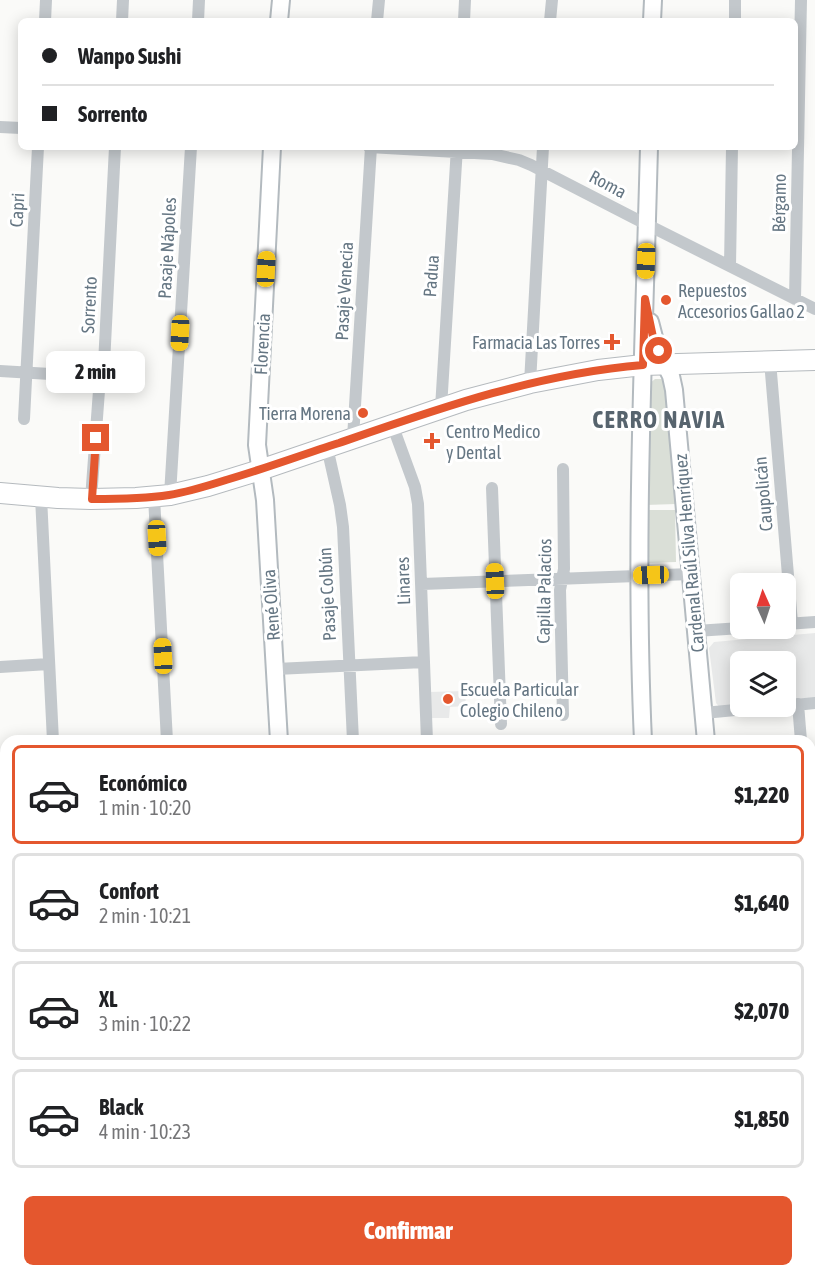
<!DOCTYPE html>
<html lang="es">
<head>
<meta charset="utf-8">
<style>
	body { margin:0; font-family:"Asap Condensed",sans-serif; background:#f6f6f6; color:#202124; height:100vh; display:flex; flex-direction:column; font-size:22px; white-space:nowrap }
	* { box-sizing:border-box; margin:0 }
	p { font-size:20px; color:#757577 }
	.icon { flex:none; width:33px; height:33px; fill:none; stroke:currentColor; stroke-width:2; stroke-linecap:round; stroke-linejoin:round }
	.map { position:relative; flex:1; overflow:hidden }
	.side { position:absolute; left:0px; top:735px; width:816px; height:542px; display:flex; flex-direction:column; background:#fff; border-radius:18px 18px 0 0; box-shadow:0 3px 15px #0003 }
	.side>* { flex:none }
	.top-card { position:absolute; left:18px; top:18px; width:780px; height:132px; border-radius:9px; box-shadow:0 3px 15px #0003; display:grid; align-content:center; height:132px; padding:0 24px; background:#fff }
	.needle { width:39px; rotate:357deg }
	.tools { position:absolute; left:730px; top:573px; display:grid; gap:12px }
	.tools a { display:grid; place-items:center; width:66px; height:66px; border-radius:9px; background:#fff; box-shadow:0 3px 15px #0003; font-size:30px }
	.end { position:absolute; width:27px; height:27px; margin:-14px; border:8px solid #e4572e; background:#fff; box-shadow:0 0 0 3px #fff }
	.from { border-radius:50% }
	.bubble { position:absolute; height:42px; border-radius:9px; background:#fff; box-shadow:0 3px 15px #0003; font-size:20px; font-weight:800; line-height:42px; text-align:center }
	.car { position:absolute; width:18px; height:36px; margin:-18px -9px; border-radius:8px; box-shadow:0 0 4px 2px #0007; background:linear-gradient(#f5c518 24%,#345 0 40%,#f5c518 0 76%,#345 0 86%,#f5c518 0) }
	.top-card b { display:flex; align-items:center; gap:21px; height:57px; font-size:22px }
	.top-card b+b { border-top:2px solid #e0e0e0 }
	.top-card i { width:15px; height:15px; background:#202124 }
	ul { padding:10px 0 0; list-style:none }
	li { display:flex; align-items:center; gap:18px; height:99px; margin:0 12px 9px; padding:0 12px; border:3px solid #e0e0e0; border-radius:9px }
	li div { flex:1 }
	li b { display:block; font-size:22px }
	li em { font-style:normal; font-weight:800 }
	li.active { border-color:#e4572e }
	li>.icon { width:54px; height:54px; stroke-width:1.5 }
	.action { display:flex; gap:12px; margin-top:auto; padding:12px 24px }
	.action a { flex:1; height:69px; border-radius:9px; background:#e4572e; color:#fff; font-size:24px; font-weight:800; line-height:69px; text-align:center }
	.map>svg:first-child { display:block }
</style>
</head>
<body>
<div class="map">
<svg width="815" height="1276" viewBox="0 0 815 1276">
	<rect width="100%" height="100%" fill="#fafaf8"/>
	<path fill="#e8e9e9" d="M815 633V699L786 701V662H741V706L720 708 716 703 709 648 714 642Z
		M465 691 466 706 450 707 449 718H431L429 692Z
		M810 1235 815 1236V1276H765L764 1271 810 1270Z"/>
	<path fill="#dadfd7" d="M655 379H663L667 390 676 504 645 505 648 385Z
		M646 510H675L676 562 647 563Z"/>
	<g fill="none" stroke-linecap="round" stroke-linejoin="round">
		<defs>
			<path id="secondary" d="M279 21 281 0
				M652 21 653 0
				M272 147 257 445 265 500 279 741
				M650 322 656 345 671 376 674 390 706 741
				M643 741C634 543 644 345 649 147
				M810 943 815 944
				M310 1270 311 1276
				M669 1270 670 1276
				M754 1270V1276"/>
			<path id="primary" d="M0 493 58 498 91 499 136 498 170 495 208 486 260 470 466 400 530 383 598 370 643 365 815 360"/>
		</defs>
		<use href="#secondary" stroke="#b3babf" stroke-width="20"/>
		<use href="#primary" stroke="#b5babe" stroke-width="22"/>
		<path stroke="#c3c8cc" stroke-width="12" d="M45 21 46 0
			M122 21 123 0
			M198 21 199 0
			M377 21 379 0
			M464 21 465 0
			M550 21 552 0
			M735 21V0
			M0 127 21 128
			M369 147 492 154 519 160 531 165 634 218 815 309
			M730 266 732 147
			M795 299 801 0
			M770 361 792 623
			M0 371 100 377
			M530 383 543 147
			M441 408 457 147
			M24 419 38 147
			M392 424 415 487 418 504 427 741
			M353 438 371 147
			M327 447 340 505 343 527 353 741
			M563 469 564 569 560 590 563 715
			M492 488 501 724
			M170 495 191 147
			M41 497 53 741
			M154 497 167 741
			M91 499 100 377 104 364 115 147
			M422 584 691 574
			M786 624 815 622
			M696 631 741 628
			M0 667 49 664
			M276 669 424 662
			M798 704 801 741
			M786 706 815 703
			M704 713 776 706
			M810 832 815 886
			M0 870H6
			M0 1058H6
			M810 1065H815
			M810 1170H815
			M155 1270V1276
			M232 1270 233 1276
			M386 1270V1276
			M463 1270 464 1276
			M41 1276 138 1270"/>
		<use href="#secondary" stroke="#fff" stroke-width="16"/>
		<use href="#primary" stroke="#fff" stroke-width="20"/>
	</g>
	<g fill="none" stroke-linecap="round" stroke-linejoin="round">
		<path stroke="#e4572e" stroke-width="8" d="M96 438 92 499C117 499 143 499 169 495 188 492 207 486 226 480 264 469 301 455 339 443 440 408 536 374 643 365L645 299 653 337 659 351"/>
	</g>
	<g fill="#e4572e" stroke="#fff" stroke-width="2">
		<circle cx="666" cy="300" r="6"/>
		<path d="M609 333h6v6h6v6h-6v6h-6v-6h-6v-6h6z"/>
		<circle cx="363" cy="413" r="6"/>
		<path d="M429 432h6v6h6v6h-6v6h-6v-6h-6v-6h6z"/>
		<circle cx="448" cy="699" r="6"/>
	</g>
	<g text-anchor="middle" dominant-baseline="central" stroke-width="6" stroke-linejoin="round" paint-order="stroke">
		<g font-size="18" fill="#657683" stroke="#fff">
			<text transform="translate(608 184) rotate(28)">Roma</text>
			<text transform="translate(779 203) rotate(-89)">Bérgamo</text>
			<text transform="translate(17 210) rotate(-87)">Capri</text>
			<text transform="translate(167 248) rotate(-87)">Pasaje Nápoles</text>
			<text transform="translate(431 276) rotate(-86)">Padua</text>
			<text transform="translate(344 291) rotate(-87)">Pasaje Venecia</text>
			<text transform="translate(89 305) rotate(-87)">Sorrento</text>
			<text transform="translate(262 344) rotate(-87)">Florencia</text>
			<text transform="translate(763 494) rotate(-95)">Caupolicán</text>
			<text transform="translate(689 553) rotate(-95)">Cardenal Raúl Silva Henríquez</text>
			<text transform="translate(403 581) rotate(-92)">Linares</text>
			<text transform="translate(544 591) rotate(-89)">Capilla Palacios</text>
			<text transform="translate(327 594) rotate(-93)">Pasaje Colbún</text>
			<text transform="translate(271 605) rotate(-94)">René Oliva</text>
		</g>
		<g font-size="18" fill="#657683" stroke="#fff" text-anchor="start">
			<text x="678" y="290">Repuestos<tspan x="678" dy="21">Accesorios Gallao 2</tspan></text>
			<text x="600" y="342" text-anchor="end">Farmacia Las Torres</text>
			<text x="351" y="413" text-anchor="end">Tierra Morena</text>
			<text x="446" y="431">Centro Medico<tspan x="446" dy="21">y Dental</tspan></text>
			<text x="460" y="689">Escuela Particular<tspan x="460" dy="21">Colegio Chileno</tspan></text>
		</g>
		<g font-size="24" font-weight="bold" letter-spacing="1.5" fill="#57646e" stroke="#fff">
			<text x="659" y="419">CERRO NAVIA</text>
		</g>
	</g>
</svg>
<div class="tools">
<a><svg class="needle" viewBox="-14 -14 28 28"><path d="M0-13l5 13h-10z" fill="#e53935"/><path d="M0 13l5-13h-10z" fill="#757577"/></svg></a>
<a><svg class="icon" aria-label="layers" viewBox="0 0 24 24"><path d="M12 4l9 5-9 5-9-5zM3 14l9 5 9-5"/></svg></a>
</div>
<i class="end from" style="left:659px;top:351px"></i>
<i class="end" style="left:96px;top:438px"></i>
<div class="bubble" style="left:46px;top:351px;width:99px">2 min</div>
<i class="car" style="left:646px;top:261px;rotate:182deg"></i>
<i class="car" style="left:266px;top:269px;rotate:3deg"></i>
<i class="car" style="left:180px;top:333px;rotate:183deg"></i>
<i class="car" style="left:157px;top:538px;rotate:177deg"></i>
<i class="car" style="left:651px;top:575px;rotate:268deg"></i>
<i class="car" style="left:495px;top:581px;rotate:358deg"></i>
<i class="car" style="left:163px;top:656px;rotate:357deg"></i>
<div class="top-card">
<b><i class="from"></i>Wanpo Sushi</b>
<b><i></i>Sorrento</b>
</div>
<section class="side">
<ul>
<li class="active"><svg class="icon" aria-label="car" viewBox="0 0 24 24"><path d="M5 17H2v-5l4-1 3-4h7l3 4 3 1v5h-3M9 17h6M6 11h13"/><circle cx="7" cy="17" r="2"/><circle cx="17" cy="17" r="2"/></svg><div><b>Económico</b><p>1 min · 10:20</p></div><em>$1,220</em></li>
<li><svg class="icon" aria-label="car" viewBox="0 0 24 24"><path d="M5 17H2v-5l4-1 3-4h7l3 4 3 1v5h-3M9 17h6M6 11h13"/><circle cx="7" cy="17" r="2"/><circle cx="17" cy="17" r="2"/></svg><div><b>Confort</b><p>2 min · 10:21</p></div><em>$1,640</em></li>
<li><svg class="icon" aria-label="car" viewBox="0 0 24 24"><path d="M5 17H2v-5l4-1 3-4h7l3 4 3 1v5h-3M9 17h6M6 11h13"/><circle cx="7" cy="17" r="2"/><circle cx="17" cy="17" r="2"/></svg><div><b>XL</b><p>3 min · 10:22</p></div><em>$2,070</em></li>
<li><svg class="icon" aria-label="car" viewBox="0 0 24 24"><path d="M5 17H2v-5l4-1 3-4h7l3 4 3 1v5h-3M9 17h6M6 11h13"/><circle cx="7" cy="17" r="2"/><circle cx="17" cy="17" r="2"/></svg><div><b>Black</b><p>4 min · 10:23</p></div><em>$1,850</em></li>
</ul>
<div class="action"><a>Confirmar</a></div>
</section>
</div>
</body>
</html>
